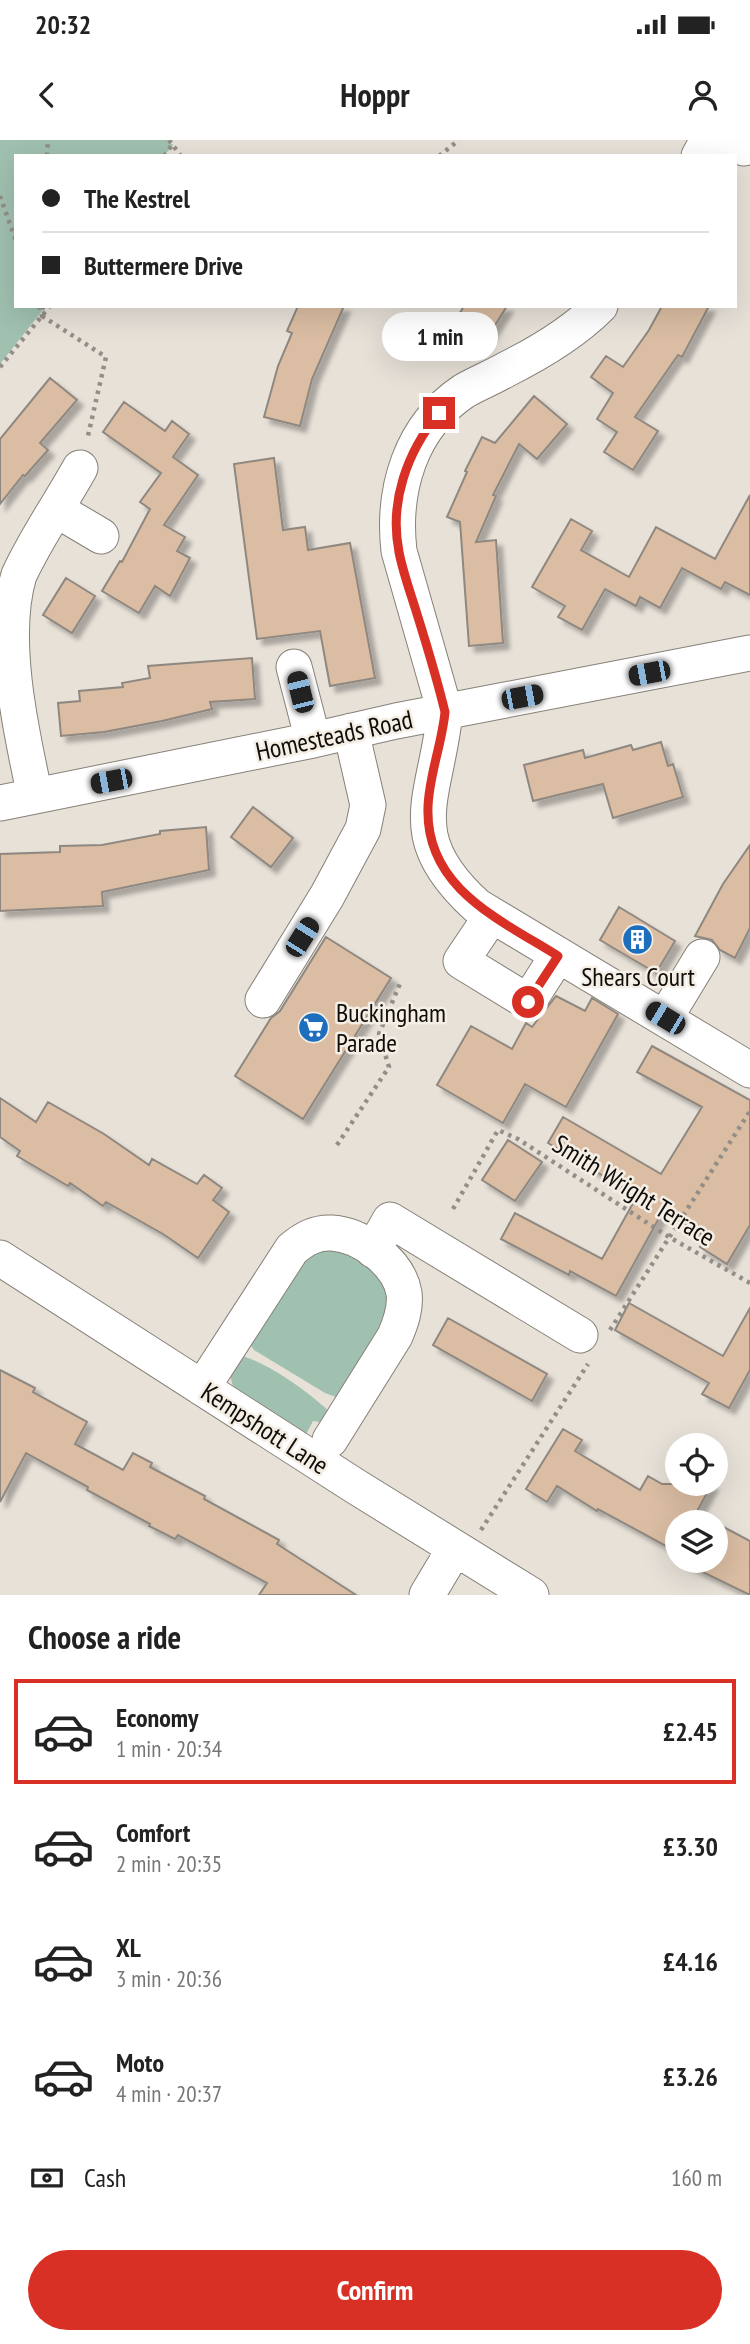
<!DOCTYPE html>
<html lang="en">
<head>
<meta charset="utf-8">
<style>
	body { margin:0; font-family:"PT Sans Narrow",sans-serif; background:#f6f6f6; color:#222; height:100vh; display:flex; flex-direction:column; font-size:26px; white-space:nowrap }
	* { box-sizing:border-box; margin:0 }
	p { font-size:23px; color:#767676 }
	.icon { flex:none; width:38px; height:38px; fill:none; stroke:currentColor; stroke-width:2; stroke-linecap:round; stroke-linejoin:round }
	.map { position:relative; height:1455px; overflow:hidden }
	.side { display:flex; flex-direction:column; background:#fff; flex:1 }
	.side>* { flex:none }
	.hud { position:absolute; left:14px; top:14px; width:723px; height:154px; border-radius:0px; box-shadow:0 7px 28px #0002; display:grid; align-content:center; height:154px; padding:0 28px; background:#fff }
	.fabs { position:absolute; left:665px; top:1293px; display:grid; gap:14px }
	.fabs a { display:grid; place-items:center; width:63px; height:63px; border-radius:50%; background:#fff; box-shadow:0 7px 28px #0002; font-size:35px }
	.end { position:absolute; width:32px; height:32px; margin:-16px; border:9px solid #d93025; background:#fff; box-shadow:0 0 0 4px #fff }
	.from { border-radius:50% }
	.bubble { position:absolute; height:49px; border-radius:24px; background:#fff; box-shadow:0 7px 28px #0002; font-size:23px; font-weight:700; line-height:49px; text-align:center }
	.car { position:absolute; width:21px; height:42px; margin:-21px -10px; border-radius:9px; box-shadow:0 0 5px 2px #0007; background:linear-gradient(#222 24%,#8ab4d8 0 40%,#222 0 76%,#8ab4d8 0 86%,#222 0) }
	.hud b { display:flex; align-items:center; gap:24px; height:66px; font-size:26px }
	.hud b+b { border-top:2px solid #e0e0e0 }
	.hud i { width:18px; height:18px; background:#222 }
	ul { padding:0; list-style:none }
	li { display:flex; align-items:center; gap:21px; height:105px; margin:0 14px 10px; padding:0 14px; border:4px solid transparent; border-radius:0px }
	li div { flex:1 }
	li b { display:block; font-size:26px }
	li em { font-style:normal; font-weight:700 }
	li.current { border-color:#d93025 }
	li>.icon { width:63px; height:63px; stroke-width:1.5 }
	h2 { padding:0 28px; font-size:32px; line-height:84px }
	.pay { display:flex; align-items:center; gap:18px; height:77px; padding:0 28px; font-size:26px }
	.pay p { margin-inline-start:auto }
	.action { display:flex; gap:14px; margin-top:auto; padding:14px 28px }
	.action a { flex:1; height:80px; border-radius:42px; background:#d93025; color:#fff; font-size:28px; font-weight:700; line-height:80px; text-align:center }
	.status { display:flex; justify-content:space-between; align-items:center; height:49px; padding:0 35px; background:#fff; direction:ltr }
	.status svg { height:19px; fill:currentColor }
	header { display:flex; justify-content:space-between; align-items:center; height:91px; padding:0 28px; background:#fff; font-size:32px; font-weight:700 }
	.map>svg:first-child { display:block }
</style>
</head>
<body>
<div class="status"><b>20:32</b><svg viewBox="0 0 49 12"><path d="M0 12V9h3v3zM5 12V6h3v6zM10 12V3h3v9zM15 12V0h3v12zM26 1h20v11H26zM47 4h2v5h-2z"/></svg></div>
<header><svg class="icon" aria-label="back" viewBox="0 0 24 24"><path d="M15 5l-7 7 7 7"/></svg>Hoppr<svg class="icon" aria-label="person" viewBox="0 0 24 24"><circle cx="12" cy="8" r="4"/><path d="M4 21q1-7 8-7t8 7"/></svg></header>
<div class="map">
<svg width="750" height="1455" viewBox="0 0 750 1455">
	<defs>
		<filter id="shadow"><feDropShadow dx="6" dy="6" stdDeviation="2" flood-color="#0004"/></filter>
	</defs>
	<rect width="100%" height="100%" fill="#e7e1d8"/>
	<path fill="#a0c0b0" d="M0 0H168L173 5 164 16H16V166H46L0 224Z
		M316 1107 349 1110 389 1146 385 1179 336 1257 325 1253 254 1210 247 1200 294 1124Z
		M237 1215C266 1220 314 1256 335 1277L326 1283 313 1281 305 1296 234 1250 230 1235Z"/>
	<path fill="#dabda2" stroke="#8f8881" stroke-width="2" filter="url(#shadow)" d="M298 166H344L312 239 300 286 264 277 278 226 292 193 287 191Z
		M464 166H507L482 206 451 188Z
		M662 166H709L682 217 678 215 635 277 658 291 633 330 604 312 617 292 597 279 613 253 591 237 606 216 623 227 649 190Z
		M50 238 77 260 40 303 48 310 25 336 23 335 0 364V299Z
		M534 256 567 284 537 319 519 304 493 355 496 356 476 402 496 400 503 503 469 506 460 382 447 377 467 332 465 331 482 297 495 303Z
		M124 262 165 291 172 281 189 294 173 317 198 335 164 385 185 397 177 411 190 418 170 456 155 446 139 473 102 451 120 421 122 422 150 369 140 362 161 333 103 292Z
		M274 318 283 390 305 387 308 410 350 403 375 538 330 546 320 491 257 499 234 324Z
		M750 355V455L725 442 721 449 682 428 660 468 640 457 636 466 605 449 582 490 558 477 565 466 532 447 571 379 592 391 581 410 629 437 656 387 715 419Z
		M66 438 95 456 72 493 43 475Z
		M252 518 255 559 210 562 212 569 162 581 104 592 61 596 58 563 80 561 79 551 123 547 122 543 150 538 148 526Z
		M661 602 668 626 673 624 683 657 613 678 603 644 533 661 524 625 583 610 585 618 631 605 633 610Z
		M253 667 293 698 271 727 231 697Z
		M206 687 209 730 102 752 103 766 0 771V714L60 712V706L102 705 160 694V691Z
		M750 705V788L735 818 720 810 712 800 695 796 723 744Z
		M619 767 675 801 656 833 600 800Z
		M326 797 391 838 303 979 235 936 271 878 280 871Z
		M556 856 585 871 592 858 618 874 566 967 525 944 503 983 437 945 471 886 512 909 526 883 532 887Z
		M652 906 750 960V1085L727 1124 700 1107 706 1097 663 1071 616 1156 570 1131 569 1135 501 1099 515 1073 602 1119 637 1056 548 1003 563 977 661 1034 702 967 637 932Z
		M0 958 36 982 48 962 104 994 149 1025 152 1019 197 1044 204 1035 222 1048 213 1060 229 1072 198 1118 163 1094 106 1062 103 1066 70 1043 68 1046 17 1016 20 1011 0 997Z
		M508 1000 542 1022 515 1061 482 1040Z
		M629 1163 723 1216 750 1168V1230L729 1268 702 1254 709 1243 615 1190Z
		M448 1178 547 1234 532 1261 433 1205Z
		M0 1230 35 1248 33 1252 87 1282 75 1304 123 1330 133 1313 152 1323 150 1327 205 1356 204 1359 279 1400 277 1404 356 1455H259L267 1443 178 1395 175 1399 149 1386 150 1384 87 1350 88 1347 26 1313 0 1362Z
		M563 1289 582 1300 575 1311 640 1350 648 1336 662 1344H712L696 1373 714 1382H677V1412L598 1369 597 1371 557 1346 547 1362 526 1349Z
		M716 1383 750 1401V1455L680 1421H716Z"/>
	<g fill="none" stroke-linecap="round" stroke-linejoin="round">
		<defs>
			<path id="minor" d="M729 0 744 8
				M699 16 708 0
				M600 166C573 193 541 212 507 229 493 237 478 243 464 251 410 287 392 350 399 411L445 572C436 659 399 695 477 766L750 930
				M57 370 101 396
				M294 527 313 600
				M35 656C21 591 0 498 19 435 36 398 60 364 80 328
				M0 663 313 600 396 581 750 513
				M492 775 461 821 528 862 558 815
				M263 860 327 756 363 689 368 665 351 591
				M665 878 702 817
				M373 1110 390 1080 580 1195
				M0 1118 355 1346 531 1455
				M202 1248 292 1109C304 1099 316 1092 332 1093 362 1095 399 1123 404 1153 406 1168 401 1182 395 1196L330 1300
				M427 1455 455 1408"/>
		</defs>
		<use href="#minor" stroke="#868078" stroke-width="37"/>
		<path stroke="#938f88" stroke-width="4.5" stroke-dasharray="3.5 5" stroke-linecap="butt" d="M169 0 181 16
			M47 16 48 0
			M164 16 172 5
			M439 16 459 0
			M0 56 16 101
			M39 166 42 176 43 166
			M42 176 106 217 87 300
			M0 227 50 166
			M337 1005 389 927 379 894 401 841
			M453 1069 498 990 518 999 669 1097 750 1143
			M610 1190 750 971
			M481 1390 588 1224"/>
		<use href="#minor" stroke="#fff" stroke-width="35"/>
	</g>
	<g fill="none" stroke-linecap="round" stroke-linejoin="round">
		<path stroke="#d93025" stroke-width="9" d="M439 273C407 312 389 362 399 412 403 433 411 454 417 474 427 506 437 539 445 572 442 604 429 635 428 667 425 748 499 779 558 816L528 862"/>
	</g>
	<defs>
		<symbol id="building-disc" viewBox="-11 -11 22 22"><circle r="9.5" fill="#1d6fbd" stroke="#f4eee5"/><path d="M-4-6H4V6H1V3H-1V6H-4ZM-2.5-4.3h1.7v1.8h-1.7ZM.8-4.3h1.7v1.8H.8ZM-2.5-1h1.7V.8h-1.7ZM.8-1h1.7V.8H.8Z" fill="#fff"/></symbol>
		<symbol id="supermarket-disc" viewBox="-11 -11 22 22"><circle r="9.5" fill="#1d6fbd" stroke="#f4eee5"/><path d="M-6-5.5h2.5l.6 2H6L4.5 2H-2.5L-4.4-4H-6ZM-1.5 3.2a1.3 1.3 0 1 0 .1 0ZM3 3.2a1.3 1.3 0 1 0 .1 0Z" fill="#fff"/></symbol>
	</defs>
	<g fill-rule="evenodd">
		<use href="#building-disc" x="620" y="782" width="35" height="35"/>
		<use href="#supermarket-disc" x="296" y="870" width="35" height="35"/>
	</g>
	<g text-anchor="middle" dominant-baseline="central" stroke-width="5" stroke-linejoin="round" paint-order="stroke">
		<g font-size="26" fill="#0f0d0a" stroke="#f4eee5">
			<text transform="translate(334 595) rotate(-12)">Homesteads Road</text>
			<text transform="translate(634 1050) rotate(32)">Smith Wright Terrace</text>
			<text transform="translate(265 1288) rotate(33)">Kempshott Lane</text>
		</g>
		<g font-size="26" fill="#0f0d0a" stroke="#f4eee5">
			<text x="638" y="836">Shears Court</text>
			<text x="336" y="872" text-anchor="start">Buckingham<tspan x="336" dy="30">Parade</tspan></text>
		</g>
	</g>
</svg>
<div class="fabs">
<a><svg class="icon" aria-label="locate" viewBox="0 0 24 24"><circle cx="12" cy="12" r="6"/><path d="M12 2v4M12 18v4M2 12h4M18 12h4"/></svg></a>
<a><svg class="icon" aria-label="layers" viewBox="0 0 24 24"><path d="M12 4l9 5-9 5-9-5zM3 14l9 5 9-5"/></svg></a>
</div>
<i class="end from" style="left:528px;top:862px"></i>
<i class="end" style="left:439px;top:273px"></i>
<div class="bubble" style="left:382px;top:172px;width:116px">1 min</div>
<i class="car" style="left:649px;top:533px;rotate:259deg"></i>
<i class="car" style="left:300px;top:552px;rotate:346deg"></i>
<i class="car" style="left:522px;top:557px;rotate:79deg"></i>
<i class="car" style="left:111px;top:641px;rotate:259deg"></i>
<i class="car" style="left:302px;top:797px;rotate:32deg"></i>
<i class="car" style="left:665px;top:878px;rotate:301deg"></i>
<div class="hud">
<b><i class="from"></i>The Kestrel</b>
<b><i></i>Buttermere Drive</b>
</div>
</div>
<section class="side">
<h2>Choose a ride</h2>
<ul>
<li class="current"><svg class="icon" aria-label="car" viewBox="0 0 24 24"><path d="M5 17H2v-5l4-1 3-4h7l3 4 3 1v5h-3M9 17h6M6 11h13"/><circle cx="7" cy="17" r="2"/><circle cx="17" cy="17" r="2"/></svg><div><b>Economy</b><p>1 min · 20:34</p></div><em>£2.45</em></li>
<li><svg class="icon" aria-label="car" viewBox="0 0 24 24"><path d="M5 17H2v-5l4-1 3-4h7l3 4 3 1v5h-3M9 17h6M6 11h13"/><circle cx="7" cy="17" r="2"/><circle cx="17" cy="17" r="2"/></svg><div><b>Comfort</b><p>2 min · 20:35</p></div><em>£3.30</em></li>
<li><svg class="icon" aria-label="car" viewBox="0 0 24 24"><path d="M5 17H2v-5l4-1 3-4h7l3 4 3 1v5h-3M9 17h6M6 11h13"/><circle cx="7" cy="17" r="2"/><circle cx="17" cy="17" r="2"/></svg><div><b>XL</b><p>3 min · 20:36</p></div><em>£4.16</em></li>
<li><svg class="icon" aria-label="car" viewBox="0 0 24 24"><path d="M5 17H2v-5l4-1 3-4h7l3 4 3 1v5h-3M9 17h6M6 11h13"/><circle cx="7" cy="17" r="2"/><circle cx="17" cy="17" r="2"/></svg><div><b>Moto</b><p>4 min · 20:37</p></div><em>£3.26</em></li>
</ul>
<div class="pay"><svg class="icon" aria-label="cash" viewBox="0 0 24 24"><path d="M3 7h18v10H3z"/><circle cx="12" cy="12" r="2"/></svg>Cash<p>160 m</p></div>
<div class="action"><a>Confirm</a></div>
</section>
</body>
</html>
